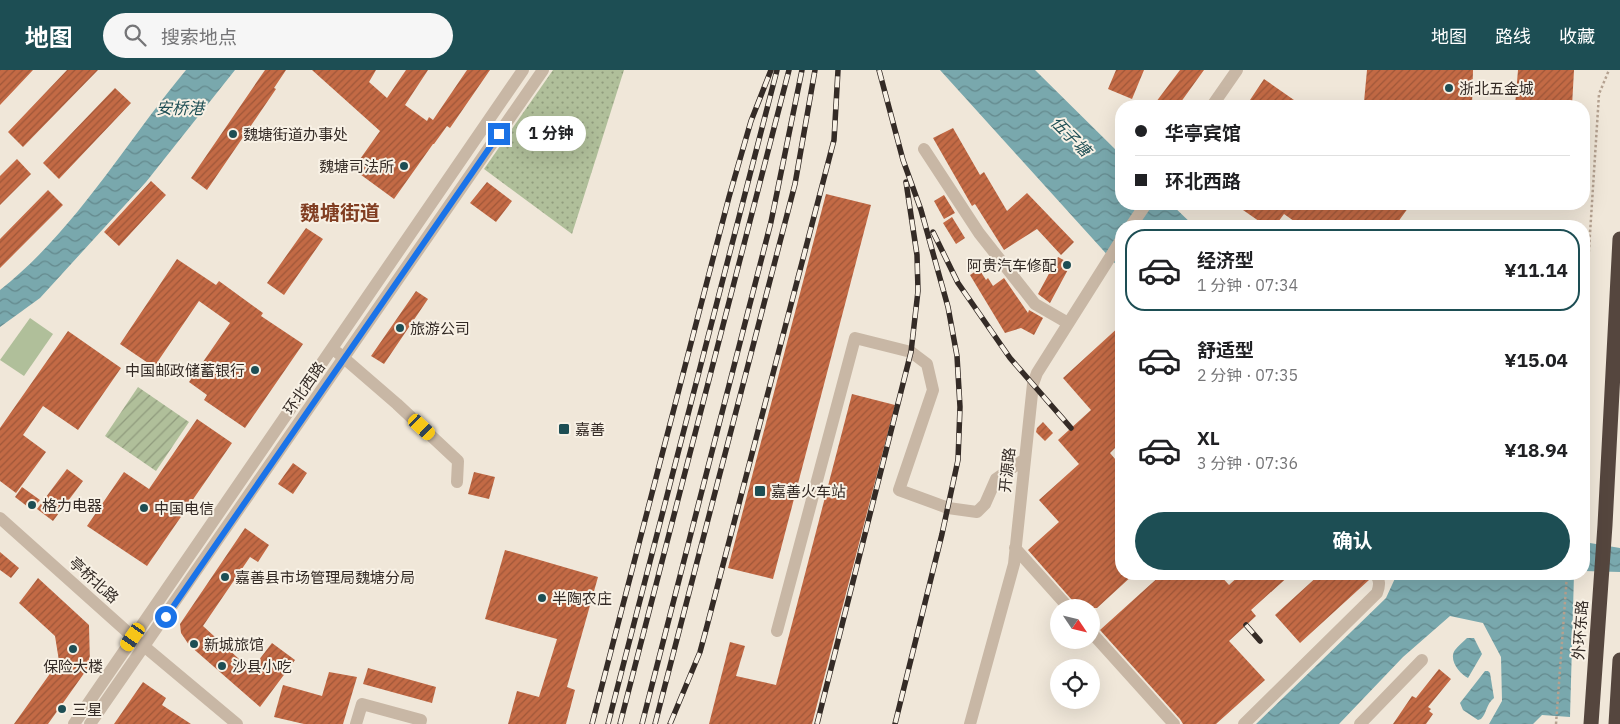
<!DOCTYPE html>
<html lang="zh">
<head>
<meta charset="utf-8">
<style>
	body { margin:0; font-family:"IBM Plex Sans","Noto Sans SC",sans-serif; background:#f6f6f6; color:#202124; height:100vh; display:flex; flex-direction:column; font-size:19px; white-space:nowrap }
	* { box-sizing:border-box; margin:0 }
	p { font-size:16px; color:#757577 }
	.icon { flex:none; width:28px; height:28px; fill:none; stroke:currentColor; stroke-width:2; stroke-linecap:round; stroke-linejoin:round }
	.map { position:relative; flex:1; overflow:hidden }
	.sheet { position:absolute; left:1115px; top:150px; width:475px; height:360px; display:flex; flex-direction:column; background:#fff; border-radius:20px; box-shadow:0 5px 20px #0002 }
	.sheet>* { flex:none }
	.hud { position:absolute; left:1115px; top:30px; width:475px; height:110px; border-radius:20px; box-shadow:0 5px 20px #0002; display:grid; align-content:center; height:110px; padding:0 20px; background:#fff }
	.needle { width:32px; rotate:125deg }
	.tools { position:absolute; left:1050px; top:529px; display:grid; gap:10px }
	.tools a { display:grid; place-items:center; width:50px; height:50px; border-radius:50%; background:#fff; box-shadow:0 5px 20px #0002; font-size:25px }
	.end { position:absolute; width:22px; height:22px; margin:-11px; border:6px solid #1a73e8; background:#fff; box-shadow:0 0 0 2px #fff }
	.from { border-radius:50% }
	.bubble { position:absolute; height:35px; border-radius:18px; background:#fff; box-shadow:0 5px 20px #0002; font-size:16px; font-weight:700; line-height:35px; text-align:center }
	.car { position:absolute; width:15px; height:30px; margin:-15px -8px; border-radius:6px; box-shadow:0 0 4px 1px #0007; background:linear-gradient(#f5c518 24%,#345 0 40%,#f5c518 0 76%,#345 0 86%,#f5c518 0) }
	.hud b { display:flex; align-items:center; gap:18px; height:48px; font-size:19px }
	.hud b+b { border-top:1px solid #e0e0e0 }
	.hud i { width:12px; height:12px; background:#202124 }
	ul { padding:9px 0 0; list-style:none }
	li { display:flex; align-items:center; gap:15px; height:82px; margin:0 10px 8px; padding:0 10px; border:2px solid transparent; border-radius:20px }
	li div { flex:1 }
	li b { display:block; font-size:19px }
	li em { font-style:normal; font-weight:700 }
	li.selected { border-color:#1d4e54 }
	li>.icon { width:45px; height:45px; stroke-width:1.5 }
	.button { display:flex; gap:10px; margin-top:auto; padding:10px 20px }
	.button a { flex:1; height:58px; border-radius:30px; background:#1d4e54; color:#fff; font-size:20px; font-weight:700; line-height:58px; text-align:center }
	header { display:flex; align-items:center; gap:30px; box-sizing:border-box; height:70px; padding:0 25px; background:#1d4e54; color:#fff }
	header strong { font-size:24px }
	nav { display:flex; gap:28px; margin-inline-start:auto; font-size:18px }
	.search { width:350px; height:45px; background:#f6f6f6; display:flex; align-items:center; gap:12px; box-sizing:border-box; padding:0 18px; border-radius:28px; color:#757577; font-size:19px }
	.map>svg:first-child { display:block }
</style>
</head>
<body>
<header>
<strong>地图</strong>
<div class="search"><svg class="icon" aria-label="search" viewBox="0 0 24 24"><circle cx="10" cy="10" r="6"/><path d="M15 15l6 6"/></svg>搜索地点</div>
<nav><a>地图</a><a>路线</a><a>收藏</a></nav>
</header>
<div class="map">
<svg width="1620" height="654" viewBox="0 0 1620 654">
	<defs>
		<pattern id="park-dots" width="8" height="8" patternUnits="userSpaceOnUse" patternTransform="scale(1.25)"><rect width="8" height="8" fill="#b0bf9a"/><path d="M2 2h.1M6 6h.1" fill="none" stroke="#909b7d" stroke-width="1.8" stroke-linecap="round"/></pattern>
		<pattern id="garden-furrows" width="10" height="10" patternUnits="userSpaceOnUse" patternTransform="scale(1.25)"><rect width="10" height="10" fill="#b0bf9a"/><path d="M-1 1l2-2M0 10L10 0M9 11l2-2" fill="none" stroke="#909b7d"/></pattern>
		<pattern id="water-waves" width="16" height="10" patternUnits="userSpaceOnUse" patternTransform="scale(1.25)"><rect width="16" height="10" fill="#79a8ad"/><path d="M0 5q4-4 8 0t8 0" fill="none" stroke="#64898d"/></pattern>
		<pattern id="building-hatch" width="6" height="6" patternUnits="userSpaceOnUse" patternTransform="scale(1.25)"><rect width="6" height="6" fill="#c36a45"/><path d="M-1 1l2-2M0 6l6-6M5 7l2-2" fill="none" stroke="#9f5739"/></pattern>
	</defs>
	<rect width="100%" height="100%" fill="#f0e7d9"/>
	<path fill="#b0bf9a" d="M30 248 53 264 24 306 0 290Z"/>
	<path fill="url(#park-dots)" d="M553 0H624L572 164 484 99Z"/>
	<path fill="url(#garden-furrows)" d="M138 317 189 352 156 401 105 366Z"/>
	<path fill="url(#water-waves)" d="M186 0H235L146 112 40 228 0 257V220C76 160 125 73 186 0Z
		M940 0H1035L1121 85V134H1171L1194 156H1121V200Z
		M1584 472 1620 478V502L1584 501Z
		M1397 504H1574L1570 647 1542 645 1533 654H1489L1502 631 1501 587 1483 553 1450 546 1403 587 1339 654H1256L1386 528Z
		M1467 568H1474L1482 584 1468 608C1460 604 1448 590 1455 580 1458 576 1463 572 1467 568Z
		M1485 601H1488L1490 603 1494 628C1486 634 1487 643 1481 649L1478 650 1463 640 1460 633Z"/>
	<path fill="url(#building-hatch)" d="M0 0H33L0 35Z
		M67 0H98L23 77 8 62Z
		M265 0H286L274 18 276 19 207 120 191 108Z
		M312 0H376L369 12 387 28 406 0H428L405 35 427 51 429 47 433 50 467 0H490L450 58 447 56 434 74H433L394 129 353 99 380 61Z
		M1116 0H1144L1132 29 1108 19Z
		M1180 0H1204L1178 36H1153Z
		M1367 0H1473L1472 36H1383L1384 35 1364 32Z
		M1518 0H1574L1572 36H1515Z
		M1264 9 1294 30 1289 36H1246Z
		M115 18 131 33 59 109 43 93Z
		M953 58 980 105 984 102 1007 141 1027 123 1074 172 1061 185 1037 159 1004 180 975 134 972 136 933 68Z
		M17 89 31 104 0 135V106Z
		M151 111 166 125 119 176 104 162Z
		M487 112 512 131 496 152 470 133Z
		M48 120 63 135 0 198V169Z
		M826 124 871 135 773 509 728 498Z
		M944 125 955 143 944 149 934 131Z
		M1248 134H1411L1395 156H1301L1284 144 1275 156H1266L1243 140Z
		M952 147 965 168 956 174 943 153Z
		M306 158 323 169 284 225 267 213Z
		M1058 187 1071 194 1050 233 1038 224Z
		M177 189 216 215 219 211 263 243 261 246 303 274 245 358 204 330 207 325 189 312 230 253 199 231 154 297 120 274Z
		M979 199 986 210 988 208 993 216 1004 208 1028 243 1029 240 1043 248 1034 265 1021 258 1005 263 970 205Z
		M416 221 428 229 384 294 371 286Z
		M1121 255V372L1110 383 1121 396V504H1134L1097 538H1079L1028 480 1059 452 1039 430 1079 394 1058 370 1091 340 1063 308Z
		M68 261 121 298 78 360 43 336 23 365 46 382 16 423 0 411V358Z
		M852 324 895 335 812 654H709L730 572 745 576 736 606 776 615Z
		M197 349 232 373 147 496 87 456 124 402 149 419Z
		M1043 352 1053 363 1045 371 1036 362 1037 358Z
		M293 393 307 403 293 424 278 414Z
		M67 399 83 411 53 451 37 439Z
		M474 402 495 407 489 429 468 424Z
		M22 417 40 430 32 440 15 427Z
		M245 458 269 475 258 492 250 487 203 556 251 600 272 573 295 590 260 637 189 575 181 563 180 554Z
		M505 480 598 507 567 617 575 620 566 654H508L517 621 539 627 557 569 485 549Z
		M0 482 19 498 11 508 0 500Z
		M1162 504H1219L1229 515 1241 504H1291L1251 540 1256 546 1229 571 1265 610 1216 654H1183L1180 649 1100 560Z
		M1320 504H1367L1369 510 1300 573 1275 545Z
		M38 508 89 555 90 595 48 654H14L59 591 55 566 19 533Z
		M368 598 436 617 432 633 363 614Z
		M1439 599 1451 609 1428 637 1431 639 1429 641 1433 644 1426 654H1393L1412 626 1416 628Z
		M329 602 357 607 343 654H304L274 647 283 615 322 626Z
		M143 612 166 628 162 635 191 654H114Z"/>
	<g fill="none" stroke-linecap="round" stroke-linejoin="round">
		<path stroke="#b4a190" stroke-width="2.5" stroke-dasharray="2.5 2.5" stroke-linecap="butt" d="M1584 257 1599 24 1609 0
			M1556 654 1567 504"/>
		<path stroke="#c8b7a5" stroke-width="12" d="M1212 36 1237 0
			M924 79 979 163 1035 234 1068 253
			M1131 156 1146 134
			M338 283 397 334 458 391 457 412
			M0 448 133 567 237 654
			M1015 478 1069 538
			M777 561 855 268 911 282 927 294 933 320 899 420 948 438 977 442 985 434 996 409 1025 389
			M1091 562 1174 654
			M74 654 523 0
			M90 654 543 0
			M356 654 362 634 421 650 420 654
			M970 654 1014 494 1033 314 1037 303 1121 170
			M1244 654 1377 523C1380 515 1380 510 1375 504
			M1360 654 1422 590"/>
		<path stroke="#55463e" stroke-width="15" d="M1591 654 1605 455 1620 169
			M1616 654 1620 590"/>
		<defs>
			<path id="rail" d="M879 0 903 90 921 140 948 237 957 286 960 337 958 390 942 464 895 654
				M933 162 958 213 1010 288 1071 358
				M1246 555 1260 571
				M592 654 729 127 751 51 771 0
				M608 654 777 0
				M620 654 789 0
				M642 654 771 152 802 0
				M655 654 795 114 815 0
				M670 654 700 582 707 556 834 70 838 0
				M817 654 911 282 918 221 917 185 906 112"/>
		</defs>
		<use href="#rail" stroke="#342b26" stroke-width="5.5"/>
		<use href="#rail" stroke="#f8f1e5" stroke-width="4" stroke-dasharray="11" stroke-linecap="butt"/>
	</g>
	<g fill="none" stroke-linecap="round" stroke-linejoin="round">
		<path stroke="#1a73e8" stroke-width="6" d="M166 547 499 64"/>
	</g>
	<g fill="#1d4e54" stroke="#f8f1e5" stroke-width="2">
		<circle cx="1449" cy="18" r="5"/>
		<circle cx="233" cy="64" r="5"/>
		<circle cx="404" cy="96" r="5"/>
		<circle cx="1067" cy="195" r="5"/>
		<circle cx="400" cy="258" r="5"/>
		<circle cx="255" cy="300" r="5"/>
		<rect x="558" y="353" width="12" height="12" rx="2.5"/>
		<rect x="754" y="415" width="12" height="12" rx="2.5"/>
		<circle cx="32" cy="435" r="5"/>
		<circle cx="144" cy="438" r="5"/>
		<circle cx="225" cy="507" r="5"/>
		<circle cx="542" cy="528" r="5"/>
		<circle cx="194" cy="574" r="5"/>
		<circle cx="73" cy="579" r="5"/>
		<circle cx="222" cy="596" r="5"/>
		<circle cx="62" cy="639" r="5"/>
	</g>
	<g text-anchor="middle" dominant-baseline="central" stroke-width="4" stroke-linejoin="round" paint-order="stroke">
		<g font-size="15" fill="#342b26" stroke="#f8f1e5" text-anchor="start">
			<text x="1459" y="18">浙北五金城</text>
			<text x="243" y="64">魏塘街道办事处</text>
			<text x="394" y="96" text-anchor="end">魏塘司法所</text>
			<text x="1057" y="195" text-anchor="end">阿贵汽车修配</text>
			<text x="410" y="258">旅游公司</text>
			<text x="245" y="300" text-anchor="end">中国邮政储蓄银行</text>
			<text x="575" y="359">嘉善</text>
			<text x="771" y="421">嘉善火车站</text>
			<text x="42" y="435">格力电器</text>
			<text x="154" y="438">中国电信</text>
			<text x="235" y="507">嘉善县市场管理局魏塘分局</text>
			<text x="552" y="528">半陶农庄</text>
			<text x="204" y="574">新城旅馆</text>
			<text x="73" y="596" text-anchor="middle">保险大楼</text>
			<text x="232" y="596">沙县小吃</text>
			<text x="72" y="639">三星</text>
		</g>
		<g font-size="15" fill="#342b26" stroke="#f8f1e5">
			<text transform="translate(304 318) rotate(-55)">环北西路</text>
			<text transform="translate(1007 400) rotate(-84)">开源路</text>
			<text transform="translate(94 510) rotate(42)">亭桥北路</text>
			<text transform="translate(1580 560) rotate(-86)">外环东路</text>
		</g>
		<g font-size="16" font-style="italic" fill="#1d4e54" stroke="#f8f1e5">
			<text x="180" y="38">安桥港</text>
			<text transform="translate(1071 66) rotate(45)">伍子塘</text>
		</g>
		<g font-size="20" font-weight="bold" fill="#813e22" stroke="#f8f1e5">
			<text x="340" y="142">魏塘街道</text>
		</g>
	</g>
</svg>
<div class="tools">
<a><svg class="needle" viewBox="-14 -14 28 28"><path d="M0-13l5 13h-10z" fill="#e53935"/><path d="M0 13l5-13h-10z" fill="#757577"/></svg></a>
<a><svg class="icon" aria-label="locate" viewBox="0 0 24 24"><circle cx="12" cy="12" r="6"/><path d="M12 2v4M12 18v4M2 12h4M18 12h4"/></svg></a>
</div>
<i class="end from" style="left:166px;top:547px"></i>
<i class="end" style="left:499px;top:64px"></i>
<div class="bubble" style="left:516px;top:46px;width:70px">1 分钟</div>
<i class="car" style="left:422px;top:357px;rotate:133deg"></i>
<i class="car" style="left:133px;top:567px;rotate:215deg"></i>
<div class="hud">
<b><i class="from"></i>华亭宾馆</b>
<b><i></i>环北西路</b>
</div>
<section class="sheet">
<ul>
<li class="selected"><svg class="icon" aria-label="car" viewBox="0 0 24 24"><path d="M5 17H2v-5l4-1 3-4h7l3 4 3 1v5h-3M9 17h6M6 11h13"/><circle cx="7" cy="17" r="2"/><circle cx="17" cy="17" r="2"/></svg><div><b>经济型</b><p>1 分钟 · 07:34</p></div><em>¥11.14</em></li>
<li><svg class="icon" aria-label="car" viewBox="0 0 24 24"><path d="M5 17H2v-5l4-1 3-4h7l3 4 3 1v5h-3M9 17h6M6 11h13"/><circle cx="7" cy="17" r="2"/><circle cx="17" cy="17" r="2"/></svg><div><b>舒适型</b><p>2 分钟 · 07:35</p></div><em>¥15.04</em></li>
<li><svg class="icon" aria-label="car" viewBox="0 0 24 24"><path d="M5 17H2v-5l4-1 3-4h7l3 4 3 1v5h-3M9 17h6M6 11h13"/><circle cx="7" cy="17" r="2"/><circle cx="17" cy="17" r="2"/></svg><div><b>XL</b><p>3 分钟 · 07:36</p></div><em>¥18.94</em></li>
</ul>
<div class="button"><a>确认</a></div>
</section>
</div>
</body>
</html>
